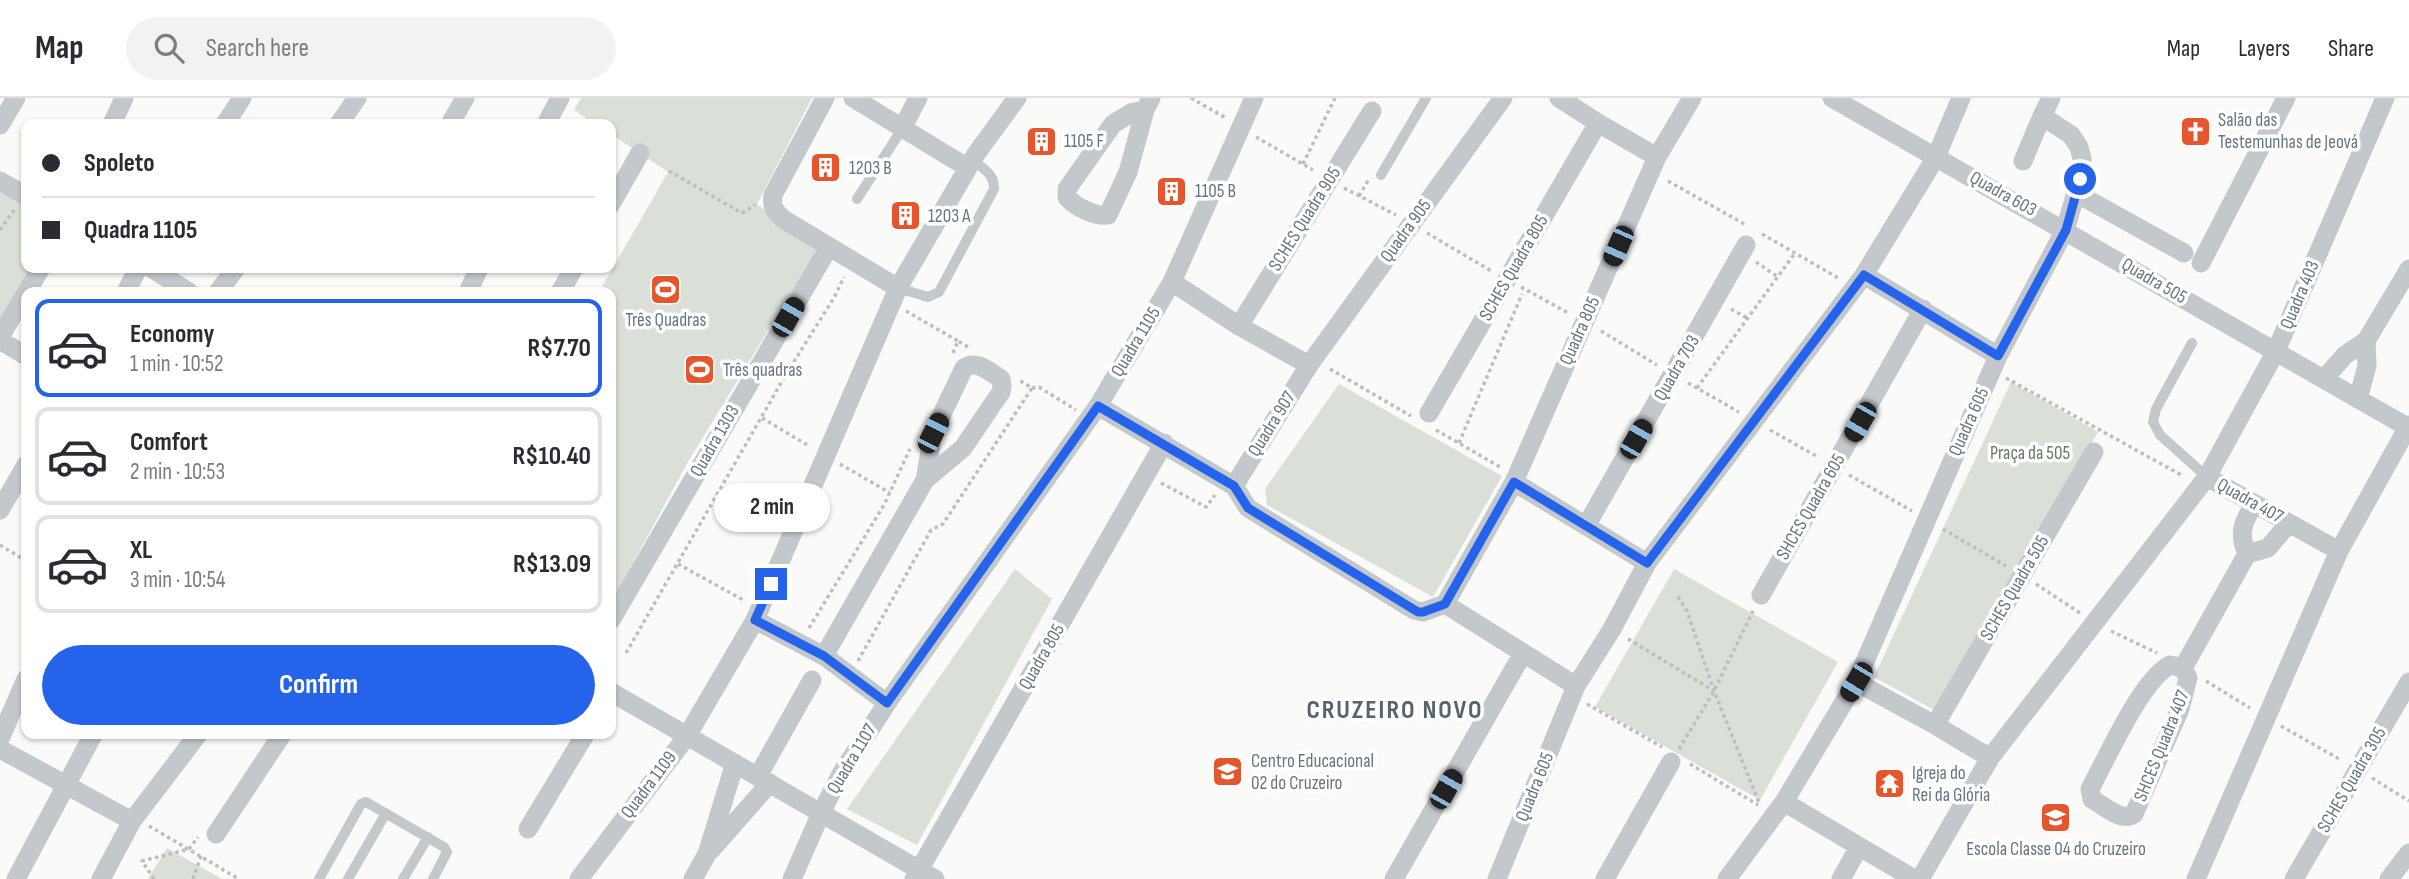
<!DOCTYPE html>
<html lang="en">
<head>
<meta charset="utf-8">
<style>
	body { margin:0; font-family:"Sofia Sans Condensed",sans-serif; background:#f2f2f3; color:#2b2b33; height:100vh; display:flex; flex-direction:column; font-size:26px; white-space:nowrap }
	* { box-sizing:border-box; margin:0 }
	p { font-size:23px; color:#7c7c81 }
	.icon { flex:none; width:38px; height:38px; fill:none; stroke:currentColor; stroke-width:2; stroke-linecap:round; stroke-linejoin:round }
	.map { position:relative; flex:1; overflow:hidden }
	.panel { position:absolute; left:21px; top:189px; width:595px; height:452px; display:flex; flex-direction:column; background:#fff; border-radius:14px; box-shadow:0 2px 5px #0004 }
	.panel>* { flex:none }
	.guide { position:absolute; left:21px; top:21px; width:595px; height:154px; border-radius:14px; box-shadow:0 2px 5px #0004; display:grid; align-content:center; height:154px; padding:0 21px; background:#fff }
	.end { position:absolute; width:32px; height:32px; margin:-16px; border:9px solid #2563eb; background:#fff; box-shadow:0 0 0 4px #fff }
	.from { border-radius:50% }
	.bubble { position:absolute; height:49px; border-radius:24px; background:#fff; box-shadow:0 2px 5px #0004; font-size:23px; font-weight:700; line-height:49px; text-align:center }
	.car { position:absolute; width:21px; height:42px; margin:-21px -10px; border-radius:9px; box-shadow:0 0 5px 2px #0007; background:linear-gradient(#222 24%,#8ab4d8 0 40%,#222 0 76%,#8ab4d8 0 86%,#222 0) }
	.guide b { display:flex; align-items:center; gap:24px; height:66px; font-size:26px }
	.guide b+b { border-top:2px solid #e1e1e2 }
	.guide i { width:18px; height:18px; background:#2b2b33 }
	ul { padding:12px 0 0; list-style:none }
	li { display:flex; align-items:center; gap:21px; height:98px; margin:0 14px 10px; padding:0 7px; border:4px solid #e1e1e2; border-radius:14px }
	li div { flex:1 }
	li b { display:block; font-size:26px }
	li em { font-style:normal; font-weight:700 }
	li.active { border-color:#2563eb }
	li>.icon { width:63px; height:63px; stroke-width:1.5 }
	.action { display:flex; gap:14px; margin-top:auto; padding:14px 21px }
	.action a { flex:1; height:80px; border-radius:42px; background:#2563eb; color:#fff; font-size:28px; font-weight:700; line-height:80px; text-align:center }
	header { display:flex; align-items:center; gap:42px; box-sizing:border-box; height:98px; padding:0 35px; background:#fff; border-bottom:2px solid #e1e1e2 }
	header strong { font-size:33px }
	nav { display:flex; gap:38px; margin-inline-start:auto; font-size:24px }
	.search { width:490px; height:63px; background:#f2f2f3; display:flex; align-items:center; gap:18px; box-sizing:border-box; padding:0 24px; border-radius:38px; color:#7c7c81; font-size:26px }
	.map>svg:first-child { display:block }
</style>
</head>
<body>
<header>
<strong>Map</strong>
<div class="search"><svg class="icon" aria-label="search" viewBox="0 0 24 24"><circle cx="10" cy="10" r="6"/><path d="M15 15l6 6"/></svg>Search here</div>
<nav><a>Map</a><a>Layers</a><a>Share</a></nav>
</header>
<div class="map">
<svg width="2409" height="781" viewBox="0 0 2409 781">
	<rect width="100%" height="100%" fill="#fafaf8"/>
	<path fill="#dadfd7" d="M581 0H812L757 106 818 151 689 362 611 505V194H599L668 74 611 36V26H595L574 12Z
		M0 86 26 104V170H31L0 223Z
		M2011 284 2098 334 1934 612 1874 579Z
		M1339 286 1502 378 1433 499 1267 407 1265 391Z
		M1015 471 1052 501 917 747 847 711Z
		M1674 471 1838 564 1760 702 1595 609Z
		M167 750 222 781H148Z"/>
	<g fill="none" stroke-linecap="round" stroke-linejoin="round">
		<path stroke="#bbbfc2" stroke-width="3.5" stroke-dasharray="3.5 3.5" stroke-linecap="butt" d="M1191 0 1226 20
			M250 22 258 26
			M1256 39 1313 72
			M1303 66 1335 0
			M669 73 742 115 755 107
			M1668 83 1746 127
			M1344 90 1396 117
			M1359 98 1369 81
			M0 132 15 111
			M1427 135 1493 174
			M1762 136 1840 181
			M1756 164 1778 179
			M1521 189 1570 216
			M1731 211 1747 220
			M906 213 958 243
			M1601 233 1657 267
			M953 255 958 243 968 249
			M1330 271 1411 318
			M2006 280 2183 378
			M1688 285 1739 314
			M1032 290 1039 289 1076 312
			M1697 290 1795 155
			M762 320 809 348
			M1436 332 1502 370
			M1770 332 1818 359
			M1459 345 1522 196
			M840 366 890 395
			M1849 377 1912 413
			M1161 385 1206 409 1215 397
			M1943 431 2006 468
			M0 447 26 463
			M678 466 745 503
			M2036 486 2080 515
			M1678 499 1687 513 1714 593 1760 707
			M809 530 884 407 910 351
			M2111 533 2157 555
			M1628 541 1714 593
			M626 555 785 278 835 198 844 179
			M858 563 931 432 943 426 1032 290 1019 282
			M2206 583 2250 610
			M1587 606 1662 649
			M2281 628 2341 662
			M1679 651 1714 593 1753 513
			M1690 666 1758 707
			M2372 680 2409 703
			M149 728 239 781
			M154 781 142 763 189 751 198 739
			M193 781 201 758"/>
		<path stroke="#c3c8cc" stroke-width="10" d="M1381 77 1426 0
			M857 101 902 31
			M898 190 928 199 939 194 994 91C995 76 983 71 973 62
			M2192 245 2156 311 2153 324 2160 337 2207 379
			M319 781 361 706 366 704 444 749 447 754 433 781
			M348 781 386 715
			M403 781 428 739"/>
		<path stroke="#c3c8cc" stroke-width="19" d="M825 0 773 97C771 109 775 113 783 121L898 190
			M853 0 968 70
			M1559 0 1598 25 1657 59
			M1832 0 2409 330
			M1145 12 1133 14 1113 26 1067 91V99C1075 109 1096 119 1108 117L1128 74 1145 12 1151 0
			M112 26 124 0
			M225 26 242 0
			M339 26 357 0
			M450 26 465 0
			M546 26 560 0
			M0 27 16 0
			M902 31 918 0
			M2023 63 2042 18
			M0 83 26 98
			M2076 95 2184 155
			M611 106 640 55
			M2201 165 2286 0
			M151 170 189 194
			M1864 177 1998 258
			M1172 184 1239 228 1309 267
			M126 194 138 170
			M218 194 236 170
			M468 194 479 170
			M560 194 574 170
			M1239 228 1372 13
			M0 239 41 170
			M0 242 26 258
			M2324 281 2345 257 2366 243 2409 171
			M2358 301 2367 268 2366 243
			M1098 308 1234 388 1309 267 1503 0
			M1429 315 1598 25
			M2207 379 2339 453
			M1514 384 1647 465
			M1234 388 1248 410 1414 512 1423 514 1445 506 1514 384 1657 59 1692 0
			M0 412 26 367
			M1586 428 1746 147
			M2247 456C2238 435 2243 424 2254 406
			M1761 497 1923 211
			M1445 506 1576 588
			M611 522 829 149
			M755 522 824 558 887 605
			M824 558 925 382 933 335 964 270C976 261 990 274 1001 281L1002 288 1001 294 963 350 925 382
			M2170 567 2183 570 2188 580 2180 611 2134 716C2122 725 2104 708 2092 701L2090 691C2107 660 2141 582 2170 567Z
			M2183 570 2247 456 2268 450 2289 425
			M1856 584 1935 627 1990 660
			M611 594 935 781
			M1935 627 2094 354
			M0 641 26 581
			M0 651 132 723
			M758 678 812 582
			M1784 704 1914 781
			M528 731 586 635
			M216 736 283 635
			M710 753 770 685
			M16 781 94 635
			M101 781 132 723 199 635
			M579 781 687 638 755 522 898 190 976 56 1017 0
			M693 781 707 756 735 665
			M792 781 821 715 841 676 887 605 1098 308 1172 184 1254 0
			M914 781 1164 345
			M1394 781 1523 555
			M1497 781 1576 588 1612 531 1647 465 1864 177 1936 59 1961 0
			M1605 781 1671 664
			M1727 781 1784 704 1856 584 1998 258 2065 132 2080 81 2082 61 2079 49 2071 37 2042 18 2051 0
			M1841 781 1859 749
			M1920 781 1990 660 2207 379 2276 253 2385 0
			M2196 781 2339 453 2409 327
			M2294 781 2409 584
			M2389 781 2409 755"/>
	</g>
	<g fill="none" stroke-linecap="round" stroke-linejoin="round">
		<path stroke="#2563eb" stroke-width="9" d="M771 486 755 522 824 558 887 605 1098 308 1234 388 1248 410 1418 514H1423L1445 506 1514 384 1647 465 1864 177 1998 258 2066 132 2080 81"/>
	</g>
	<defs>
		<symbol id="church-square" viewBox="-11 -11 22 22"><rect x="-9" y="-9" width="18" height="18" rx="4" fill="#e4572e" stroke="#fff"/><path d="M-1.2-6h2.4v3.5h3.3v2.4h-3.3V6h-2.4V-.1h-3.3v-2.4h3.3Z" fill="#fff"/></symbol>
		<symbol id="building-square" viewBox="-11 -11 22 22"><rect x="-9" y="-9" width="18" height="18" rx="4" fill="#e4572e" stroke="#fff"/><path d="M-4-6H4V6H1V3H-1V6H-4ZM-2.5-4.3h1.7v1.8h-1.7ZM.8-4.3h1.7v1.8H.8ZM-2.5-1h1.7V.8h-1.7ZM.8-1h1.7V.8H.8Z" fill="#fff"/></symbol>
		<symbol id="stadium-square" viewBox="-11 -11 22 22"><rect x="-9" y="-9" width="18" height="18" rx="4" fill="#e4572e" stroke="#fff"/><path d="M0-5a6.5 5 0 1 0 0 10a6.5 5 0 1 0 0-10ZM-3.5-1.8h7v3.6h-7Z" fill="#fff"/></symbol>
		<symbol id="school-square" viewBox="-11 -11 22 22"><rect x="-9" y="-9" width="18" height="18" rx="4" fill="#e4572e" stroke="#fff"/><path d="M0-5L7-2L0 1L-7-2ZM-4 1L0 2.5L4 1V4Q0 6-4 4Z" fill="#fff"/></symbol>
		<symbol id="temple-square" viewBox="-11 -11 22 22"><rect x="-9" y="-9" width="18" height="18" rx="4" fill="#e4572e" stroke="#fff"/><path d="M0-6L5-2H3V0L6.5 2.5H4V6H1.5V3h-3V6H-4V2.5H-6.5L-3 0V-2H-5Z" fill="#fff"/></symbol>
	</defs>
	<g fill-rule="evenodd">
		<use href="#church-square" x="2178" y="16" width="35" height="35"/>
		<use href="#building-square" x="1024" y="26" width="35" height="35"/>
		<use href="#building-square" x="808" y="52" width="35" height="35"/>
		<use href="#building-square" x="1154" y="76" width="35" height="35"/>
		<use href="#building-square" x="888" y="100" width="35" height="35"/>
		<use href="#stadium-square" x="648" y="174" width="35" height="35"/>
		<use href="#stadium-square" x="682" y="254" width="35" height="35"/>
		<use href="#school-square" x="1210" y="656" width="35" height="35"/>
		<use href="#temple-square" x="1872" y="668" width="35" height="35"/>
		<use href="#school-square" x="2038" y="702" width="35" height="35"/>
	</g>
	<g text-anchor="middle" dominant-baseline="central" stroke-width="7" stroke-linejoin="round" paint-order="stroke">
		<g font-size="19" fill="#657683" stroke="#fff" text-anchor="start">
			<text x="2218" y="22">Salão das<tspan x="2218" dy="22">Testemunhas de Jeová</tspan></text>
			<text x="1064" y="43">1105 F</text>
			<text x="849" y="70">1203 B</text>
			<text x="1195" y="93">1105 B</text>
			<text x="928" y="118">1203 A</text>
			<text x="666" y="222" text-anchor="middle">Três Quadras</text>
			<text x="723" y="272">Três quadras</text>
			<text x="1251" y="663">Centro Educacional<tspan x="1251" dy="22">02 do Cruzeiro</tspan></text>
			<text x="1912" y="675">Igreja do<tspan x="1912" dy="22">Rei da Glória</tspan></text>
			<text x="2056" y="751" text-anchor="middle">Escola Classe 04 do Cruzeiro</text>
		</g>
		<g font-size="19" fill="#657683" stroke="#fff">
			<text transform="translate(2003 96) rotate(29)">Quadra 603</text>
			<text transform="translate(1305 121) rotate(-58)">SCHES Quadra 905</text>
			<text transform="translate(1406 133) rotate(-54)">Quadra 905</text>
			<text transform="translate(1514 170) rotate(-60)">SCHES Quadra 805</text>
			<text transform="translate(2154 183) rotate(30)">Quadra 505</text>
			<text transform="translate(2300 197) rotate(-67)">Quadra 403</text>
			<text transform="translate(1580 233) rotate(-66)">Quadra 805</text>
			<text transform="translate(1136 244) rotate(-59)">Quadra 1105</text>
			<text transform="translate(1677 270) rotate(-60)">Quadra 703</text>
			<text transform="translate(1969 324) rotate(-66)">Quadra 605</text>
			<text transform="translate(1272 326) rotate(-58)">Quadra 907</text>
			<text transform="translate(715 343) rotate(-60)">Quadra 1303</text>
			<text transform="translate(2250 403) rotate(29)">Quadra 407</text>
			<text transform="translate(1811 409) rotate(-60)">SHCES Quadra 605</text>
			<text transform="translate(2015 490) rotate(-60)">SCHES Quadra 505</text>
			<text transform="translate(1042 559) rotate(-60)">Quadra 805</text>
			<text transform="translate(2162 648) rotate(-68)">SHCES Quadra 407</text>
			<text transform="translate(852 661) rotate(-59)">Quadra 1107</text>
			<text transform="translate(2352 682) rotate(-60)">SCHES Quadra 305</text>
			<text transform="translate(649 687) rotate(-53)">Quadra 1109</text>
			<text transform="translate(1535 689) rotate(-68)">Quadra 605</text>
		</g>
		<g font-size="19" fill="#687a64" stroke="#fff">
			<text x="2030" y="355">Praça da 505</text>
		</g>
		<g font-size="26" font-weight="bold" letter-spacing="2" fill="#57646e" stroke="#fff">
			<text x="1395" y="612">CRUZEIRO NOVO</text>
		</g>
	</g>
</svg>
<i class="end from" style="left:2080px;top:81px"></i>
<i class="end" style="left:771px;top:486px"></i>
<div class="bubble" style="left:714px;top:385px;width:116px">2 min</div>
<i class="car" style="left:1618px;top:148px;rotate:204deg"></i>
<i class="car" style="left:788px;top:219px;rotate:30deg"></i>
<i class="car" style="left:1860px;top:324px;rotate:210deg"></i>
<i class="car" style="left:933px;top:335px;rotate:27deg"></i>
<i class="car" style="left:1636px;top:341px;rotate:30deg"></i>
<i class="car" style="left:1856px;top:584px;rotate:211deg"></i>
<i class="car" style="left:1446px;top:691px;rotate:30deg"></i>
<div class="guide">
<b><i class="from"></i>Spoleto</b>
<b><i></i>Quadra 1105</b>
</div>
<section class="panel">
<ul>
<li class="active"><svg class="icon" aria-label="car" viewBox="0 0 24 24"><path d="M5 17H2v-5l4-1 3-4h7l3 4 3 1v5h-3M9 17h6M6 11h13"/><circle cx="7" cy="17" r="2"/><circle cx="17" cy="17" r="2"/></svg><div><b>Economy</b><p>1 min · 10:52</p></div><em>R$7.70</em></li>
<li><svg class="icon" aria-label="car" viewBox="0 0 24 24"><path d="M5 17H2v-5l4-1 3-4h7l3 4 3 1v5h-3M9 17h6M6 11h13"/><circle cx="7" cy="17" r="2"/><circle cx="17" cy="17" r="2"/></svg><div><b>Comfort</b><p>2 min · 10:53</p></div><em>R$10.40</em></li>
<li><svg class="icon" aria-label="car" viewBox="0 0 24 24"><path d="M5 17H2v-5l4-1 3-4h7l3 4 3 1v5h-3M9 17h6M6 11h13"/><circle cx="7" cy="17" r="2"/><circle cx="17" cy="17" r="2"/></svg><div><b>XL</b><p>3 min · 10:54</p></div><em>R$13.09</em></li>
</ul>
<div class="action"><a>Confirm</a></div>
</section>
</div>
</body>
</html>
